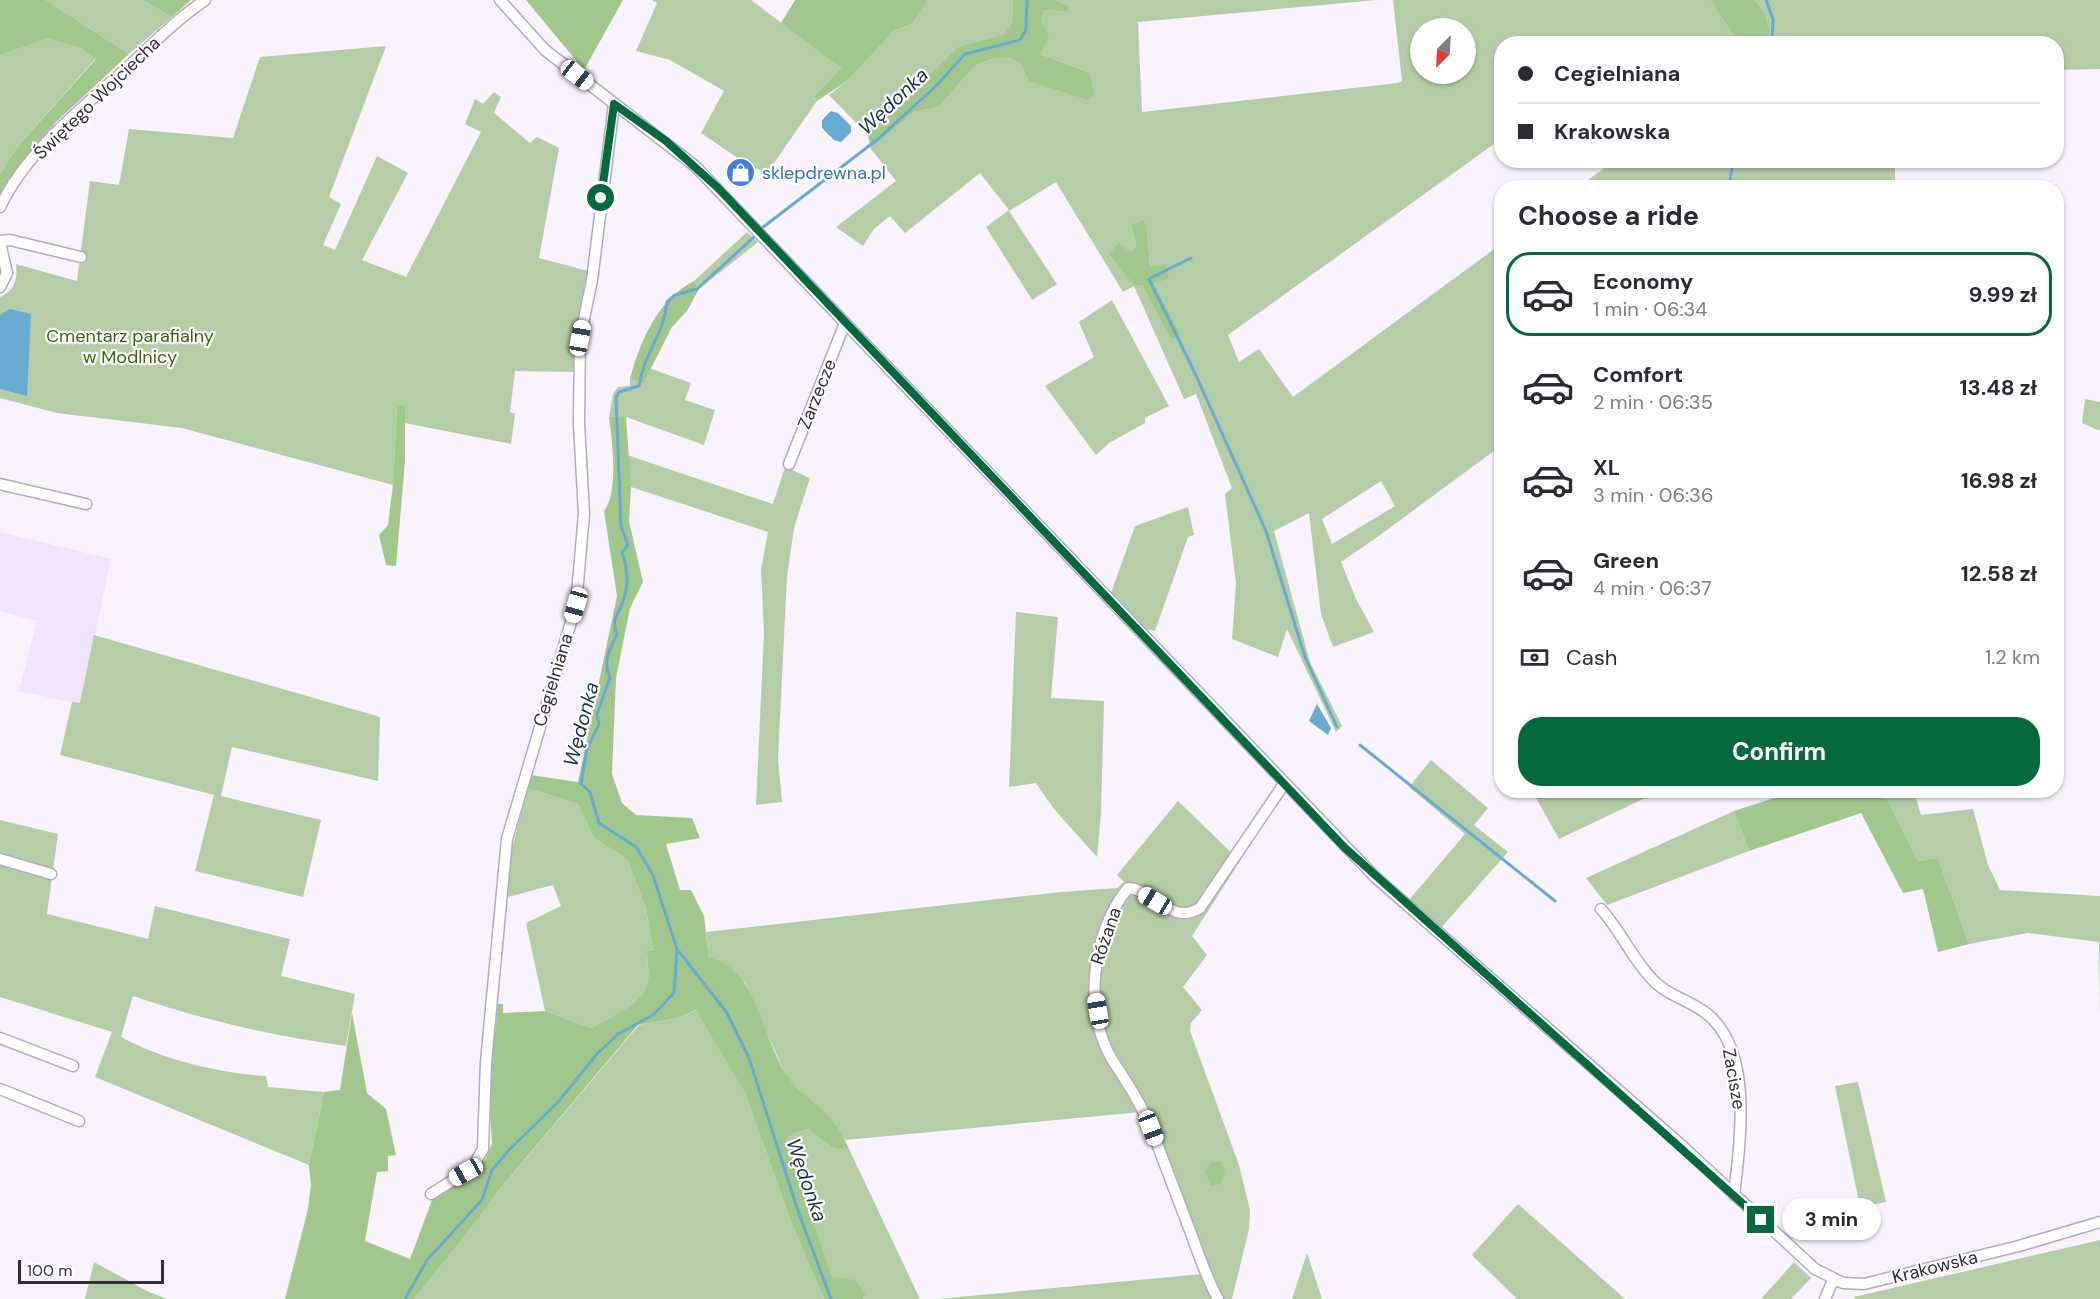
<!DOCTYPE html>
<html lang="en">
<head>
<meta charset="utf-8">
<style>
	body { margin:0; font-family:"DM Sans",sans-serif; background:#f2f2f3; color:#2b2b33; height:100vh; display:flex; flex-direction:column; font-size:22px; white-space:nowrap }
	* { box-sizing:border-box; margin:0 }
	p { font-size:20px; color:#7c7c81 }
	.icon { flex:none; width:33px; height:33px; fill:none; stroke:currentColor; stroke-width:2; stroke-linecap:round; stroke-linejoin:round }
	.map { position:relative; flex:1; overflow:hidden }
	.drawer { position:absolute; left:1494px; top:180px; width:570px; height:618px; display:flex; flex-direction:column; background:#fff; border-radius:24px; box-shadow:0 2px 4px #0004 }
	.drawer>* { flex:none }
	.top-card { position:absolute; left:1494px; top:36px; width:570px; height:132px; border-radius:24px; box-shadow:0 2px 4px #0004; display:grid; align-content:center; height:132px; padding:0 24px; background:#fff }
	.needle { width:39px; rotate:204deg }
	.tools { position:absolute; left:1410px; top:18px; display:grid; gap:12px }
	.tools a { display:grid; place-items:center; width:66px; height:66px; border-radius:50%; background:#fff; box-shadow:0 2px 4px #0004; font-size:30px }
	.scale { position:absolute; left:18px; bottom:15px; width:146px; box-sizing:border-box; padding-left:6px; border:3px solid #312d36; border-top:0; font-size:16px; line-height:21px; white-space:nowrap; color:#312d36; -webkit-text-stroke:4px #fff; paint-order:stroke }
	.end { position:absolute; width:27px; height:27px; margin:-14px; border:8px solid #06683d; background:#fff; box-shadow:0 0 0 3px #fff }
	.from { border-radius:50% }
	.bubble { position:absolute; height:42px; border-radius:21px; background:#fff; box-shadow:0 2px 4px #0004; font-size:20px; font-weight:700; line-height:42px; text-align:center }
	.car { position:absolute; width:18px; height:36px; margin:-18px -9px; border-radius:8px; box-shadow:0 0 4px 2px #0007; background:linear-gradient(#fff 24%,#345 0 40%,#fff 0 76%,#345 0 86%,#fff 0) }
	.top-card b { display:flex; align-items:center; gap:21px; height:57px; font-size:22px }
	.top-card b+b { border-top:2px solid #e1e1e2 }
	.top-card i { width:15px; height:15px; background:#2b2b33 }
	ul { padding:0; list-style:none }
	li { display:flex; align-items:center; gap:18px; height:84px; margin:0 12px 9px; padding:0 12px; border:3px solid transparent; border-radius:24px }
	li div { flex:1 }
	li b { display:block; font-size:22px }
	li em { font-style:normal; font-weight:700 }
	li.on { border-color:#06683d }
	li>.icon { width:54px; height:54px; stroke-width:1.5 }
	h2 { padding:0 24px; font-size:27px; line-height:72px }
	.pay { display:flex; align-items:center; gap:15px; height:66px; padding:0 24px; font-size:22px }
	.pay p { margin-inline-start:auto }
	.action { display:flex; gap:12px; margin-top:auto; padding:12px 24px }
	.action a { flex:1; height:69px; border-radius:24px; background:#06683d; color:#fff; font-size:24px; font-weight:700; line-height:69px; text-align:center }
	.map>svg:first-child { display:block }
</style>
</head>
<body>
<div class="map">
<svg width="2100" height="1299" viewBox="0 0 2100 1299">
	<rect width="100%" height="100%" fill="#f7f2fc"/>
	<path fill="#f0e3fd" d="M0 532 111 559 80 704 19 691 37 621 0 611Z"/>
	<path fill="#b5cda7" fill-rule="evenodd" d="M46 0H142L172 17 129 54Z
		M652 0H751L841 68 814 96 817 101 767 173 748 165 701 133 724 91 670 60 636 51 657 3Z
		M928 0H1013L1012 23 1003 36 957 47 868 135 829 95 847 81 894 31 913 23Z
		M1055 0H1377L1138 22 1142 112 1398 83 1402 81 1393 0H1710L1738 43H1652L1647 36 1636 43 1502 44 1501 139 1228 335 1239 362 1259 349 1293 397 1501 244V446C1448 484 1396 525 1341 562L1356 599 1374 632 1333 647 1321 614 1309 513 1274 531 1310 662 1342 726 1336 732 1287 629 1278 657 1232 639 1236 583 1225 494 1232 488 1196 394 1184 399 1134 286 1123 292 1056 182 1009 211 1057 284 1032 300 986 227 1009 210 980 173 905 233 890 216 874 229 863 246 836 227 896 181 871 149 914 112 939 107 975 66 991 59 1011 58 1022 65 1090 73 1040 54 1041 20 1045 10 1068 12V5ZM1420 28H1466V74H1420ZM1131 225 1147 227 1150 268 1169 277 1154 284 1181 335 1171 338 1142 285 1130 252 1136 246ZM1381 481 1395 506 1332 544 1322 519Z
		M1755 0H2100V69L2057 70 2056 44 1769 43 1772 39 1765 13Z
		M48 37 81 48 96 58 17 147 0 174V55Z
		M386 46 329 197 341 204 323 245 335 250 377 156 408 173 362 260 406 277 481 132 465 124 475 99 483 104 494 92 501 97 494 113 530 143 537 137 559 148 539 258 588 271 576 337V372L515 371 510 412 515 414 511 444 405 423V407L397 405 393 485 182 428 57 413 0 398V297C14 291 18 279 16 264L77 281 90 181 119 185 129 129 233 138 260 57Z
		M1614 161H1895V187H1578Z
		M747 232 758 242 699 289 694 281Z
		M1112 300 1169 406 1145 418V423L1109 443 1096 455 1045 386 1094 357 1079 322Z
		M649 368 691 383 685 400 715 410 704 445 626 417H609L613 394 618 387 630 386V379L643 384Z
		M2085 399 2100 402V431L2082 423Z
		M627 455 773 504 785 467 810 478 794 528 787 577 778 759 782 802 756 805 764 633 761 570 768 532 631 487Z
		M1188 507 1194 535 1188 537 1155 631 1146 629 1111 593 1135 526Z
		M1016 612 1058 617 1051 698 1104 701 1101 813 1097 857 1054 809 1036 783 1009 787Z
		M94 635 380 717 378 781 232 747 221 796 321 820 303 897 195 871 214 795 60 755 72 702 80 703Z
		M1431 760 1488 808 1474 825 1508 852 1440 929 1409 900 1465 834 1409 787Z
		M527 788 578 804 594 838 627 859 646 909 653 950 647 951C647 961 650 976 647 985 640 1005 608 1018 591 1028L545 1011 526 923 561 906 553 885 504 898 510 857Z
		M1532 791H1660L1559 839Z
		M1883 791H1914L1921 815 1973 809 1988 865 2000 890 2100 896V1013L2099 942 2028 933 1969 944 1938 858 1918 861Z
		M1178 801 1240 861 1192 936 1207 955 1183 987 1202 1010 1191 1023 1190 1031 1239 1165 1250 1210 1249 1229 1232 1299H1222L1207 1270 1147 1112 1119 1059 1107 1051 1141 1112 845 1140 825 1112 810 1102 786 1076 745 983 709 958 706 932 1061 892 1117 888 1124 882 1117 875Z
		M1734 811 1749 851 1607 905 1586 878Z
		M0 820 58 834 47 914 148 939 155 906 290 939 281 976 355 994 346 1046C273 1036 203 1020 133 996L121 1037C164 1060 218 1073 266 1076L268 1087 324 1092 309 1165 95 1077 112 1032 0 997Z
		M697 1010 745 1093 791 1222 824 1299H414L476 1222 499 1190 639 1025 678 1018Z
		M1858 1082 1886 1202 1860 1207 1835 1086Z
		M808 1129 833 1148 850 1151 920 1299H863L866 1294 832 1278 786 1140 793 1134Z
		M1518 1204 1625 1299H1517L1472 1255Z
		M2100 1240V1299H1855L1854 1297Z
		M1307 1253 1322 1299H1292Z
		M94 1262 147 1291 167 1299H85Z
		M1794 1262 1811 1278 1791 1299H1761Z
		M1202 1274 1215 1299H938Z"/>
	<path fill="#a2c78c" d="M0 0H46L129 54 55 123 0 195V174L17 147 96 59 81 48 48 38 0 55Z
		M142 0H191L172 17Z
		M526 0H623L584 70Z
		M795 0H928L913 23 894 31 847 81 817 101 814 96 841 68 781 23Z
		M1013 0H1055L1068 5V12L1045 10 1041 21 1049 36 1040 54 1090 73 1094 95 1088 100 1029 81 1022 65 1011 58 991 59 975 66 939 107 914 112 871 149 868 135 957 47 1003 35 1012 23Z
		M1710 0H1755L1765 13 1772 39 1769 43H1738Z
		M1143 220 1147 227 1150 267 1166 264 1169 278 1154 284 1181 335 1171 339 1142 285H1134L1109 254 1119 243 1130 252 1136 246 1131 225Z
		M694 281 699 289 687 311 672 327 643 384 630 379C640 341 658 299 694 281Z
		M397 405 405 406V461L396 566 386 565 379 535 388 525 393 485Z
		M609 417H626L631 487 629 521 643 582 630 608 616 678 612 774 622 803 636 815 692 818 700 838 666 844 680 890H691L704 916 709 958C758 966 763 1044 788 1077 798 1092 812 1100 825 1112 835 1122 844 1138 850 1151L833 1148 808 1129 793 1134 786 1140 832 1277 855 1280 866 1294 863 1299H824L791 1222 745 1093 696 1010 678 1018 638 1025 499 1190 476 1222 414 1299H285L308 1209 311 1185 309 1165 324 1092 340 1090 352 1013 367 1093 386 1109 396 1155 388 1156V1171L377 1172 365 1241 410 1259 432 1200 465 1178 485 1160 492 1144 489 1091 498 1004H503V1013L545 1011 591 1028C608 1018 640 1005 647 985 650 976 647 961 647 951L653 950 646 909 627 859 594 838 578 804 527 788 530 775 578 782 617 596 604 511C619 492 612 440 609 417Z
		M1796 791H1883L1918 861 1938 858 1969 944 1938 952 1923 889 1903 893 1861 813 1749 851 1734 811Z
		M1221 1161 1225 1173 1221 1184 1211 1186 1205 1171 1211 1163Z"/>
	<path fill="#67abd3" d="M831 111 838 113 851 126V132L841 142 834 140 822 128V120Z
		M10 309 31 314 27 396 0 389V315Z
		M1317 704 1331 728 1328 735 1309 721Z"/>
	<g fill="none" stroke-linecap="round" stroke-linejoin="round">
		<path stroke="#67abd3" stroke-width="3" d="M1766 0 1773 19 1772 44
			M1729 188 1733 160
			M762 228 878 139 936 86 965 54 1020 40 1026 30 1027 0
			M754 237 697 289 675 295 667 302C664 335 644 353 639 386L619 392 616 398 621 526 628 545 622 552C628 569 629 587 622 604 617 617 611 620 617 634 610 649 602 662 610 678L597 714 599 724 587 749 581 784 590 792 599 823 636 847 653 875 677 949 727 1013 749 1058 798 1211 831 1299
			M1191 258 1149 279 1193 369 1266 531 1305 657 1337 727
			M1360 745 1555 901
			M405 1299 427 1260 482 1200 492 1170 509 1150 558 1102 597 1054 618 1034 653 1015 674 993 677 951"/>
		<defs>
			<path id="minor" d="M500 0 545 50 695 166 1375 877 1680 1144 1815 1269 1843 1283 1864 1284 2019 1246 2100 1222
				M0 207C27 150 83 108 129 66 154 43 177 19 205 0
				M0 241 10 240 81 257
				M0 243 7 273 0 287
				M789 464 845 323
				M0 484 86 504
				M0 859 51 874
				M1601 909C1620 930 1632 958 1652 979 1666 995 1689 1000 1706 1013 1754 1050 1740 1142 1734 1195
				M0 1038 73 1066
				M0 1089 79 1121
				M431 1194 466 1172 475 1163 483 1149 486 1062 507 839 576 605 584 514 579 424 580 338 592 280 614 104
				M1218 1299C1207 1279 1200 1258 1192 1236 1179 1201 1166 1167 1153 1133 1143 1107 1128 1084 1113 1061 1082 1012 1092 931 1128 888 1155 890 1171 926 1200 908L1284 784
				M1825 1299 1833 1280"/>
		</defs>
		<use href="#minor" stroke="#b5a9c1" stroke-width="13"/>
		<use href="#minor" stroke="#fff" stroke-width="10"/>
	</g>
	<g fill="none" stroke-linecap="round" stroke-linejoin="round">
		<path stroke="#06683d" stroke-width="8" d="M601 198 614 104 666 141 718 188 1345 848 1761 1220"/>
	</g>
	<defs>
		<symbol id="shop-disc" viewBox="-11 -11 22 22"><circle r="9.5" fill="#3f7fe0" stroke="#fff"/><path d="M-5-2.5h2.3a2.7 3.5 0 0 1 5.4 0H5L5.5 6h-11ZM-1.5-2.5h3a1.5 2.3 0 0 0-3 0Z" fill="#fff"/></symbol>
	</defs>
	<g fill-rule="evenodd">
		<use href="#shop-disc" x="724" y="156" width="33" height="33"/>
	</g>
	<g text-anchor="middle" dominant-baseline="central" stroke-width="4.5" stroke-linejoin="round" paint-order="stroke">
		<g font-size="18" fill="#312d36" stroke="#fff">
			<text transform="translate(97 98) rotate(-44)">Świętego Wojciecha</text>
			<text transform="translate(817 394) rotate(-68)">Zarzecze</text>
			<text transform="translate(553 680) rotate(-73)">Cegielniana</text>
			<text transform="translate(1106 936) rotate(-71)">Różana</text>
			<text transform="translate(1734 1079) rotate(80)">Zacisze</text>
			<text transform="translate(1935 1267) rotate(-14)">Krakowska</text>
		</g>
		<g font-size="18" fill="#366cbe" stroke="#fff" text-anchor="start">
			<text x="762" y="173">sklepdrewna.pl</text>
		</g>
		<g font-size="18" fill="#36630e" stroke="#fff">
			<text x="130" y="336">Cmentarz parafialny<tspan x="130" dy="21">w Modlnicy</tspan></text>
		</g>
		<g font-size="20" font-style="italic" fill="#153446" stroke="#fff">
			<text transform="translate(893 101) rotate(-43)">Wędonka</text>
			<text transform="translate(581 724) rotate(-75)">Wędonka</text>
			<text transform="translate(807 1180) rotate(71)">Wędonka</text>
		</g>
	</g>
</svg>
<div class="tools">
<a><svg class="needle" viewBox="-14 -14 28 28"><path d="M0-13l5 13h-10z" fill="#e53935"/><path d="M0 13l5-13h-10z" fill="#7c7c81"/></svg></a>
</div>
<div class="scale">100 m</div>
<i class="end from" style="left:601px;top:198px"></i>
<i class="end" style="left:1761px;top:1220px"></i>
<div class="bubble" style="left:1782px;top:1198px;width:99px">3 min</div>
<i class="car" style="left:577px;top:75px;rotate:128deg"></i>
<i class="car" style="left:580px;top:338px;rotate:10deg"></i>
<i class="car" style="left:576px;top:605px;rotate:196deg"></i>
<i class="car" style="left:1155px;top:901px;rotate:301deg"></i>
<i class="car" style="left:1098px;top:1011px;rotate:350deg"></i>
<i class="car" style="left:1151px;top:1128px;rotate:159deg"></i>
<i class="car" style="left:466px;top:1172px;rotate:241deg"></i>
<div class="top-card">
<b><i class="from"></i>Cegielniana</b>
<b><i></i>Krakowska</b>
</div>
<section class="drawer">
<h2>Choose a ride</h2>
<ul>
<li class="on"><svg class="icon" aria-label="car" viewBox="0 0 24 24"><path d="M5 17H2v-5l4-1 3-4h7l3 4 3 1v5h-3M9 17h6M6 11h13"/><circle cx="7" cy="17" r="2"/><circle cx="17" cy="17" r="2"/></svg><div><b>Economy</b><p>1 min · 06:34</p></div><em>9.99 zł</em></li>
<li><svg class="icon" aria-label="car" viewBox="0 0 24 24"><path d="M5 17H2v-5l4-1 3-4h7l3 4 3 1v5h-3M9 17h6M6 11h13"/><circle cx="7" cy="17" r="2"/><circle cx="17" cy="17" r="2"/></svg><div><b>Comfort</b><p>2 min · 06:35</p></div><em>13.48 zł</em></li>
<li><svg class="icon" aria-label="car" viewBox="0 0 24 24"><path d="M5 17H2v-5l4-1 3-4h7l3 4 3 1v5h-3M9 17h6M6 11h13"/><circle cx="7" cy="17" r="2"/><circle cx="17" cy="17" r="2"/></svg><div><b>XL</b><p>3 min · 06:36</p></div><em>16.98 zł</em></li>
<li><svg class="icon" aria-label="car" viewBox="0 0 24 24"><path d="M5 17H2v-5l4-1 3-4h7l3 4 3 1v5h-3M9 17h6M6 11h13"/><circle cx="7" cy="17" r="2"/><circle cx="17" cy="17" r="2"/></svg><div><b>Green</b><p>4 min · 06:37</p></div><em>12.58 zł</em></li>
</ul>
<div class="pay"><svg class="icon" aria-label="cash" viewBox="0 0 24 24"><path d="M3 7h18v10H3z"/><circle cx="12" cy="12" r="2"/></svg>Cash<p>1.2 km</p></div>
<div class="action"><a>Confirm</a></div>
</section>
</div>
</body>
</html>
